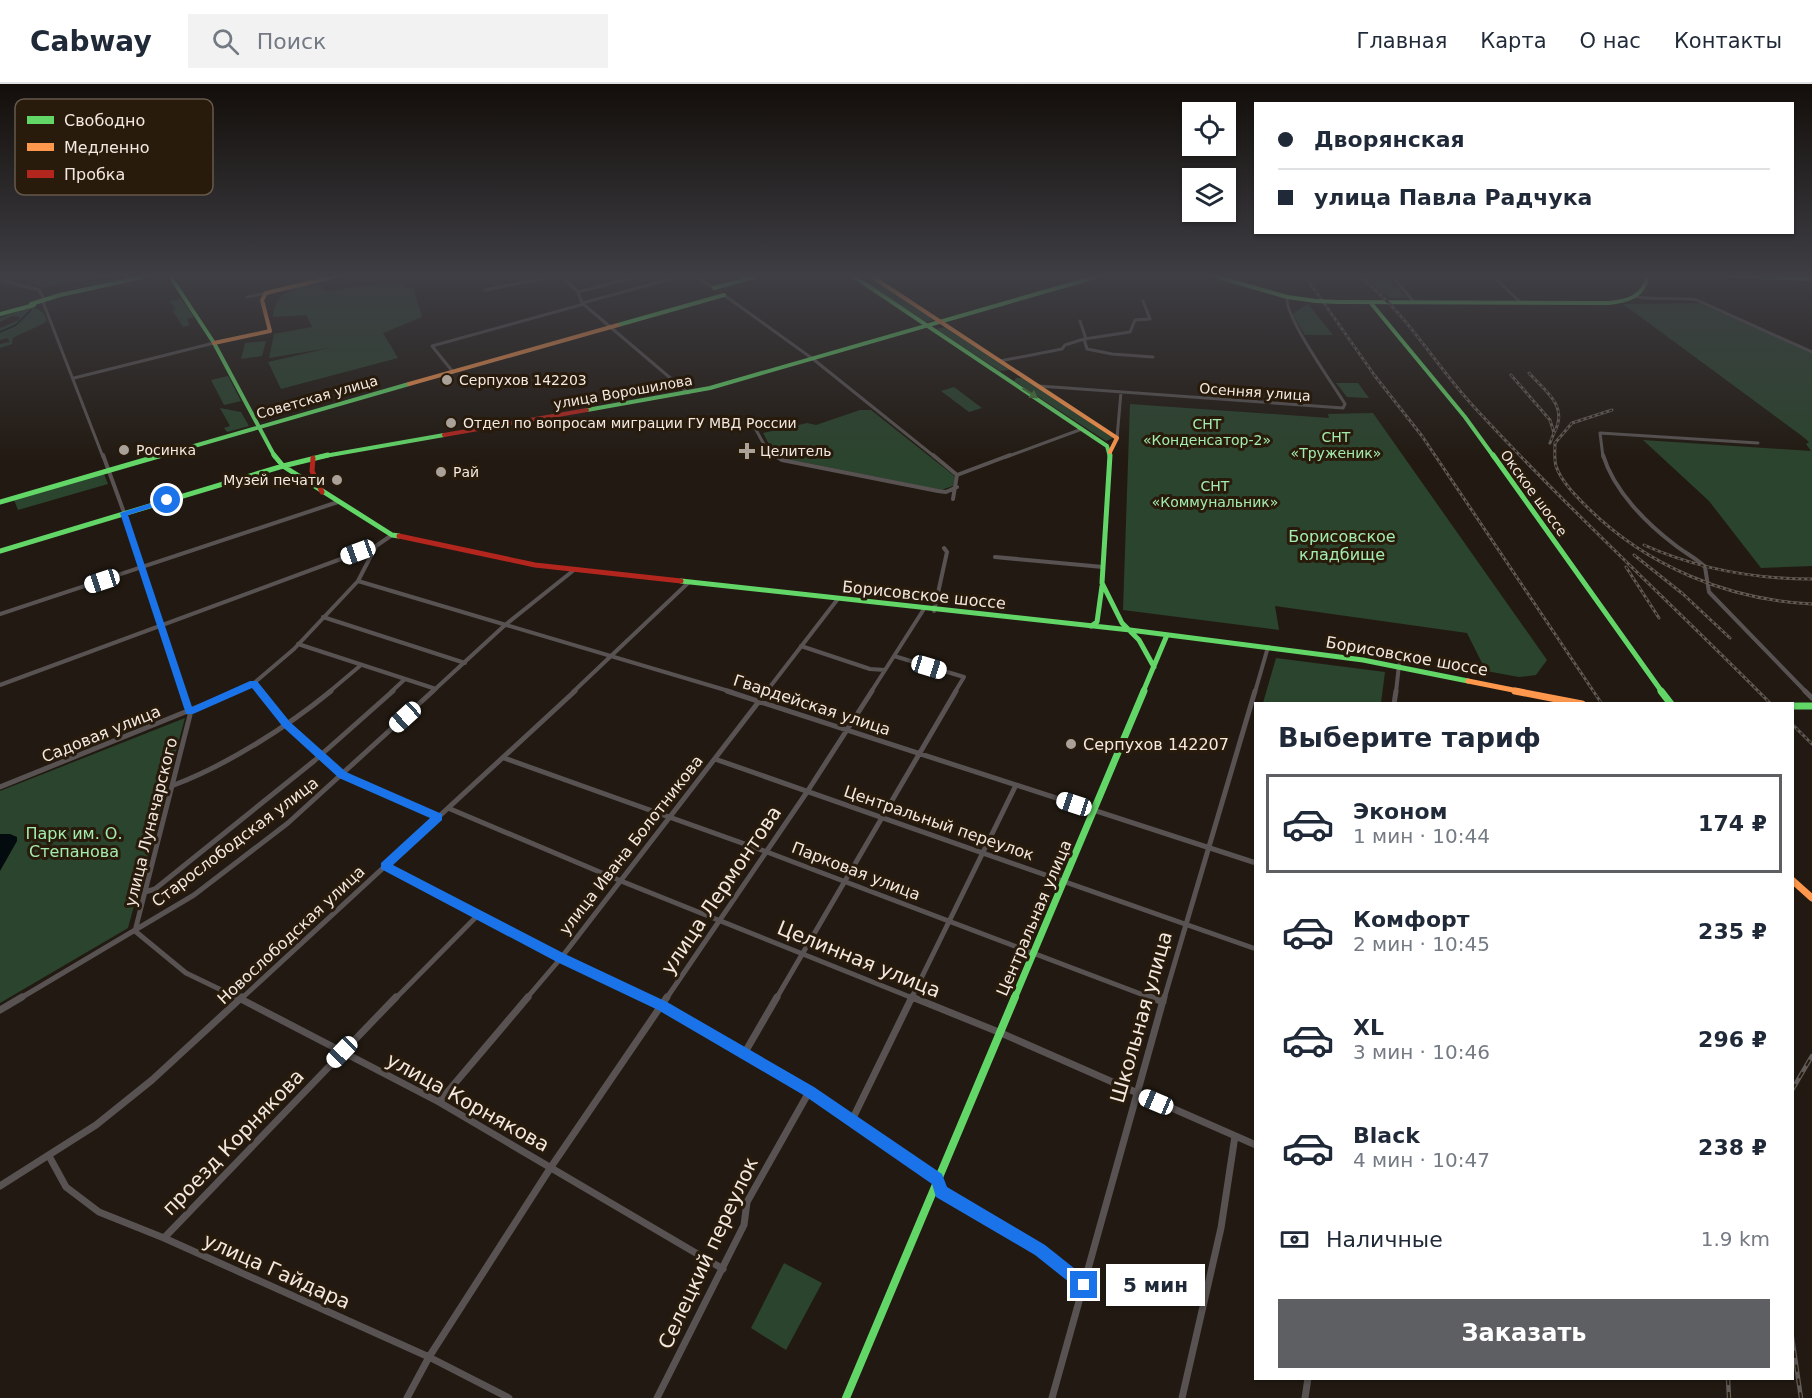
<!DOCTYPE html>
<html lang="ru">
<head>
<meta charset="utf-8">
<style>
	body { margin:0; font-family:"DejaVu Sans",sans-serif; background:#f2f2f3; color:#1f2937; height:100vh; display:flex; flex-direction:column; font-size:22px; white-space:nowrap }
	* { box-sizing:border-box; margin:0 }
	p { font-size:20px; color:#747a83 }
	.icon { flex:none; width:33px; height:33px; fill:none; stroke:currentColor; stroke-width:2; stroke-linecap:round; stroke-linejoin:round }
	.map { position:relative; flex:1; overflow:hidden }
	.side { position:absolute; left:1254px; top:618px; width:540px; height:678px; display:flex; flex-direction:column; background:#fff; border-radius:0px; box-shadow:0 2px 4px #0004 }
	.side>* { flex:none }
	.banner { position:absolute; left:1254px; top:18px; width:540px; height:132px; border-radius:0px; box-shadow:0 2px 4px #0004; display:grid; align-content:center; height:132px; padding:0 24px; background:#fff }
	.tools { position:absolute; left:1182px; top:18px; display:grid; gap:12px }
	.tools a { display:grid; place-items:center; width:54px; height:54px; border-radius:0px; background:#fff; box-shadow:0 2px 4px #0004; font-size:30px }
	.end { position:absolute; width:27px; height:27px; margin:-14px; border:8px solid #1a73e8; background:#fff; box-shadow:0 0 0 3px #fff }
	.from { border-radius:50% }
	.bubble { position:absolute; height:42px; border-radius:0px; background:#fff; box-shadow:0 2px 4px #0004; font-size:20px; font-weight:700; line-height:42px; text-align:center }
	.car { position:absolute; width:18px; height:36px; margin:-18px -9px; border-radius:8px; box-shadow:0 0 4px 2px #0007; background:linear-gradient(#fff 24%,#345 0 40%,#fff 0 76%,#345 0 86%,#fff 0) }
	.banner b { display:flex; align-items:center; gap:21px; height:57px; font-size:22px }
	.banner b+b { border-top:2px solid #e0e1e3 }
	.banner i { width:15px; height:15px; background:#1f2937 }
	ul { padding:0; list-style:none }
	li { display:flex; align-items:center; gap:18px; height:99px; margin:0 12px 9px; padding:0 12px; border:3px solid transparent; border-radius:0px }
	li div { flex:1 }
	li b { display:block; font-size:22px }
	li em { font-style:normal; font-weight:700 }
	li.active { border-color:#5e5f63 }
	li>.icon { width:54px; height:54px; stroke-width:1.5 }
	h2 { padding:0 24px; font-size:27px; line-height:72px }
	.pay { display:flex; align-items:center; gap:15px; height:66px; padding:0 24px; font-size:22px }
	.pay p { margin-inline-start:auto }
	.primary-button { display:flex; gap:12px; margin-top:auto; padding:12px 24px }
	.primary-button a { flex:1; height:69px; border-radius:0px; background:#5e5f63; color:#fff; font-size:24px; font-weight:700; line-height:69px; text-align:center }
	header { display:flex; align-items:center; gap:36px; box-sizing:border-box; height:84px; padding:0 30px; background:#fff; border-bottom:2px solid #e0e1e3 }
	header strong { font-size:28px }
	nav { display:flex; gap:33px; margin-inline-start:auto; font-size:21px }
	.search { width:420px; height:54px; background:#f2f2f3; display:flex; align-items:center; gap:15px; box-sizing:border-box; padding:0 21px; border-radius:0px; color:#747a83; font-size:22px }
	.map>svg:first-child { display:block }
</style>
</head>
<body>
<header>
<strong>Cabway</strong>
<div class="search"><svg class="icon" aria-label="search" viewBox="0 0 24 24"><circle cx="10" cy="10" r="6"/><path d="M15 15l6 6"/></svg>Поиск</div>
<nav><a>Главная</a><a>Карта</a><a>О нас</a><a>Контакты</a></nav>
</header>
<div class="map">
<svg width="1812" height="1314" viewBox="0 0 1812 1314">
	<rect width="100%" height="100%" fill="#221a12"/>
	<path fill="#2b442d" d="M30 192H116L105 194 136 192 103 200H74L95 195 42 203 31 198Z
		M856 192H868L934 236 926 238Z
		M1361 192H1389L1407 214H1389Z
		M403 197 405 204 413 203 422 233 383 249 398 274 281 305 268 278 329 264 269 274 274 250 312 243 306 231 273 233C274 207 298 202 319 199L324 207Z
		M181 214 194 233 187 235 190 241 183 243 173 227 178 225 173 226 175 223 169 218Z
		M1701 219 1812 269V482L1761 484 1709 417 1643 356 1811 367 1806 360 1809 358 1802 352 1623 220Z
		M1308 220 1333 251H1305L1292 230Z
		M29 223C39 224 44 227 47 237 39 243 23 248 13 254L12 260 0 264V260L9 258 8 254 0 256V244L19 236 20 233 12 232 0 238V234Z
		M945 243 1009 284 1010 286 1000 287 936 245Z
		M266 257 262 272 241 275 245 259Z
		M228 292 241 317 224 321 211 296Z
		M1016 294H1024L1113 354 1106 357 1014 297Z
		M1336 299H1358L1369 314 1347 313Z
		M954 303 982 324 969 328 941 307Z
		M1130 320 1329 334 1328 330 1373 329 1547 576 1536 591 1519 593 1486 587 1467 549 1275 522 1279 546 1123 526Z
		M220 324 241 328 249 342 227 348 224 344 230 342Z
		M860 326H871L952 390 955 393 953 402 941 406 783 374 771 364 763 349 807 339 816 341Z
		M104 390 108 400 18 426 14 416Z
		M1276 574 1385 588 1381 619H1263Z
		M185 634 128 844 0 919V707Z
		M784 1179 822 1199 786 1266 751 1244Z"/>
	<path fill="#030b0f" d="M0 750H10L17 753V757L0 787Z"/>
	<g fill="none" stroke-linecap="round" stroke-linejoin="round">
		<path stroke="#030b0f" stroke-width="1.5" d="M63 201 130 192
			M0 248 16 241 31 226"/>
		<path stroke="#585352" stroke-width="3" d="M515 192 525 197
			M561 192 578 208 582 219 688 309
			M695 192 714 204
			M1392 192 1414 218
			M1493 192 1520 218
			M0 196 39 206 44 215
			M485 206 556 192
			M578 208 639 192
			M724 211 813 275 935 373
			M247 213 266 209
			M1637 213C1657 216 1677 213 1697 216L1812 268
			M43 218 103 373
			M582 219 682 192
			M1080 237 1086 255
			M1084 255 1130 248 1135 236 1150 235 1143 217
			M1000 277 1062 265 1065 261 1084 255 1087 265 1112 270 1153 273
			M453 288 432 262 584 220
			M74 294 214 259
			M1039 302 1343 324 1345 320C1333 300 1284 232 1287 213
			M749 333 766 364 775 373
			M1117 354 1121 308
			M1006 373 1082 345
			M1603 373 1600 349 1758 359"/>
		<path stroke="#585352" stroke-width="4" d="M103 371 126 434 183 608
			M774 371 782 376 938 407 946 408 957 403
			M933 371 957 391
			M1603 371C1614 407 1646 439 1675 461 1685 469 1696 474 1705 483L1709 508 1806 608
			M953 415 957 391 1010 371
			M995 473 1103 483
			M358 497 732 608
			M934 527 947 468 944 464
			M0 530 338 418
			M323 533 465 579
			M298 560 436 605
			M801 562 870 585 885 586
			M894 572 964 593 955 608
			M254 599 261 608
			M0 601 376 462
			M234 608 254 599 294 565 358 497 376 462 392 451
			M329 608 361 581
			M391 608 405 595
			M432 608 505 541 574 486
			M573 608 688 499
			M766 608 837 516
			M871 608 924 525
			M1255 608 1268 563
			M1396 608 1399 581"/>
		<path stroke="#585352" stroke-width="5" d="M182 607 190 631 135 847 186 889 240 915
			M260 607 287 640 342 691 438 733
			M727 607 1256 779
			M1805 607 1812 614
			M1394 620 1396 607
			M504 674 767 768 1154 915
			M715 675 1256 865
			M174 701C227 681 287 643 331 607
			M0 703 237 607
			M448 724 621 797 915 915
			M385 782 561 874 648 915
			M145 808 155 805 314 677 393 607
			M19 915 194 811 288 739 433 607
			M241 915 575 607
			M395 915 478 831
			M526 915 561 874 767 607
			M666 915 807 708 872 607
			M776 915 956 607
			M911 915 1016 701
			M1164 915 1255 607"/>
		<path stroke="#585352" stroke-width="7" d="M237 913 439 1018 723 1185
			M644 913 809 1008 937 1095 941 1108 1040 1166 1084 1201
			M912 913 1001 949 1256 1061
			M1150 913 1163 918
			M0 926 22 913
			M744 970 777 913
			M439 1018 528 913
			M852 1036 912 913
			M49 1072 66 1103 99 1128 164 1154 429 1273 509 1314
			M0 1102 96 1041 152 996 242 913
			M164 1154 396 913
			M407 1314 429 1273 551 1083 667 913
			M657 1314 744 1141 747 1118 809 1008
			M1052 1314 1164 913
			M1182 1314 1221 1144 1235 1052
			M1305 1314 1308 1294"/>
		<path stroke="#63d668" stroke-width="4" d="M170 192 214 259 275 373
			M853 192 1107 362 1110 373
			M1214 192 1287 213 1316 217
			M1729 192 1812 195
			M714 204 758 192
			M1339 218 1609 219C1628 217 1643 213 1648 192
			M1370 218 1465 333 1494 373
			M34 221 31 220 60 211 148 192
			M0 230 34 221
			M618 241 724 211
			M587 326 710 304 1099 192
			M156 373 409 300
			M319 373 444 351"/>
		<path stroke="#63d668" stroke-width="5" d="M274 371 283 382 328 371
			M1110 371 1102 499 1122 539 1139 556 1154 583
			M1493 371 1662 608
			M0 418 162 371
			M0 467 283 382 392 451 399 452
			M681 497 1130 546 1363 576 1468 597
			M1091 542 1097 538 1102 502
			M1143 608 1167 551"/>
		<path stroke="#63d668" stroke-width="7" d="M1661 607 1671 620
			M1792 622H1812
			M1014 915 1144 607"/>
		<path stroke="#63d668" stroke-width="8" d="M846 1314 1015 913"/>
		<path stroke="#ff974d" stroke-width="4" d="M871 192 1117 354 1110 368
			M214 259 270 247 262 216 266 209 337 192
			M409 300 618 241"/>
		<path stroke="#ff974d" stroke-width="5" d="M1468 597 1523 608"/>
		<path stroke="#ff974d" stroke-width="7" d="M1515 607 1582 620
			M1792 796 1812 814"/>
		<path stroke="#b3261e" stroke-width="4" d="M444 351 587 326"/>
		<path stroke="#b3261e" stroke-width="5" d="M313 374 312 387 322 408
			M399 452 535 481 681 497"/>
		<defs>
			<path id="rail-far1" d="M1305 192 1375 292 1422 352 1602 620
				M1359 192C1407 229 1435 281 1475 324 1570 427 1673 521 1771 620
				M1529 289C1546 308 1569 322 1554 349
				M1511 291 1550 336 1554 349 1550 359
				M1612 326 1572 339 1555 359C1555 366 1554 375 1556 382 1561 397 1575 411 1586 422 1646 482 1728 516 1812 520
				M1644 461C1698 485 1753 495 1812 495
				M1634 471 1683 510 1730 554
				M1626 483 1659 534
				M1792 640 1812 660"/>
			<path id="rail" d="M1792 1006 1812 972
				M1792 1253 1801 1314
				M1728 1294 1729 1314"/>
		</defs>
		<use href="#rail-far1" stroke="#615b58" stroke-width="3"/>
		<use href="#rail" stroke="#615b58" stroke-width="4.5"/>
		<use href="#rail-far1" stroke="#281b0c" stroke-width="1.5" stroke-dasharray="3" stroke-linecap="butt"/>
		<use href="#rail" stroke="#281b0c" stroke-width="2" stroke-dasharray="7" stroke-linecap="butt"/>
		<path stroke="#63d668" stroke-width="4" d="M1316 217 1339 218"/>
	</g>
	<defs><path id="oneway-solid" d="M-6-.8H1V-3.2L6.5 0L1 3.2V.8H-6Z" transform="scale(1.5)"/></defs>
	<use fill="#46783a" href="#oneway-solid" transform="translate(1030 309) rotate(34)"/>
	<linearGradient id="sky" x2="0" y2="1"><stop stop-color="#130e0a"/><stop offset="0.51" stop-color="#3e3e44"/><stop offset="1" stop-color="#3e3e44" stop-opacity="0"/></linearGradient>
	<rect width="1812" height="376" fill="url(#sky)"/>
	<path fill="#1a73e8" d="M167 414 171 416 170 418 128 431 192 623 250 597H257L290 638 346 688 442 730V736L393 781 565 870 667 918 814 1003 942 1090 947 1103 1045 1161 1089 1196 1091 1201 1089 1206 1084 1208 1079 1206 1035 1171 936 1113 932 1100 805 1012 658 926 557 878 381 785V779L430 734 339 694 283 643 252 604 193 630H186L120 429Z"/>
	<g fill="#aaa198" stroke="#281b0c" stroke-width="2">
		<circle cx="447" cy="296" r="6"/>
		<circle cx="451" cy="339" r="6"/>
		<circle cx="124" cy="366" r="6"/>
		<path d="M744 358h6v6h6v6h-6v6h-6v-6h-6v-6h6z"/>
		<circle cx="441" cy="388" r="6"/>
		<circle cx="337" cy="396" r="6"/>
		<circle cx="1071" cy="660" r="6"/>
	</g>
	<g text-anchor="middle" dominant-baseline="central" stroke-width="6" stroke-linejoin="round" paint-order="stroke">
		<g font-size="14" fill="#f3e9e0" stroke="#281b0c" text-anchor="start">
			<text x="459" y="296">Серпухов 142203</text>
			<text x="463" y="339">Отдел по вопросам миграции ГУ МВД России</text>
			<text x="136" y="366">Росинка</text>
			<text x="760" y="367">Целитель</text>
			<text x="453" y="388">Рай</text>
			<text x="325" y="396" text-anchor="end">Музей печати</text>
		</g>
		<g font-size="14" fill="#f3e9e0" stroke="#281b0c">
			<text transform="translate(623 308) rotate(-10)">улица Ворошилова</text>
			<text transform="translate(1255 308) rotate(4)">Осенняя улица</text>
			<text transform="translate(317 313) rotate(-16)">Советская улица</text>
			<text transform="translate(1534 409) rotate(54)">Окское шоссе</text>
		</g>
		<g font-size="14" fill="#a3ecad" stroke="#281b0c">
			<text x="1207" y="340">СНТ<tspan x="1207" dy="16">«Конденсатор-2»</tspan></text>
			<text x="1336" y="353">СНТ<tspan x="1336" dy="16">«Труженик»</tspan></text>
			<text x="1215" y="402">СНТ<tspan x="1215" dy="16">«Коммунальник»</tspan></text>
		</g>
		<g font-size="16" fill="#a3ecad" stroke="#281b0c">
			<text x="1342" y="452">Борисовское<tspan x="1342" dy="18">кладбище</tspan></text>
			<text x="74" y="749">Парк им. О.<tspan x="74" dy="18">Степанова</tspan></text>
		</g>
		<g font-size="16" fill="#f3e9e0" stroke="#281b0c">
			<text transform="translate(924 511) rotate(6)">Борисовское шоссе</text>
			<text transform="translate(1407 572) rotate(10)">Борисовское шоссе</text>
			<text transform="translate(812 621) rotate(18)">Гвардейская улица</text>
			<text transform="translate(101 650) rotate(-22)">Садовая улица</text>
			<text transform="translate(151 738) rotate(-76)">улица Луначарского</text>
			<text transform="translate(939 739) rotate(19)">Центральный переулок</text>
			<text transform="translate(235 758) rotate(-37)">Старослободская улица</text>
			<text transform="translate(631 761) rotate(-52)">улица Ивана Болотникова</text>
			<text transform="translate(856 787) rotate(21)">Парковая улица</text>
			<text transform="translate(1034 834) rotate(-67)">Центральная улица</text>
			<text transform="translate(291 851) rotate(-43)">Новослободская улица</text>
		</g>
		<g font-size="16" fill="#f3e9e0" stroke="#281b0c" text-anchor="start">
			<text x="1083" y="660">Серпухов 142207</text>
		</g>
		<g font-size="20" fill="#f3e9e0" stroke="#281b0c">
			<text transform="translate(721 806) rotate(-56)">улица Лермонтова</text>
			<text transform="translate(859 875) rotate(22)">Целинная улица</text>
			<text transform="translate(1141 933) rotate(-74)">Школьная улица</text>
			<text transform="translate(468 1018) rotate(29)">улица Корнякова</text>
			<text transform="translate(233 1058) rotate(-46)">проезд Корнякова</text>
			<text transform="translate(708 1169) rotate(-65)">Селецкий переулок</text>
			<text transform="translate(277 1187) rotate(24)">улица Гайдара</text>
		</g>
	</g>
	<rect x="15" y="15" width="198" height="96" rx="9" fill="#281b0c" stroke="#65594c" stroke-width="1.5"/>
	<rect x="27" y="32" width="27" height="8" fill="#63d668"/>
	<rect x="27" y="59" width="27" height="8" fill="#ff974d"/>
	<rect x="27" y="86" width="27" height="8" fill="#b3261e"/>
	<g font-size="16" fill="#f3e9e0">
		<text x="64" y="42">Свободно</text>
		<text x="64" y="69">Медленно</text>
		<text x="64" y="96">Пробка</text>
	</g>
</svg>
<div class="tools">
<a><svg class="icon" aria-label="locate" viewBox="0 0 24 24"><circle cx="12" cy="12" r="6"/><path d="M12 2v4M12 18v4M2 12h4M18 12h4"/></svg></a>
<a><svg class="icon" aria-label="layers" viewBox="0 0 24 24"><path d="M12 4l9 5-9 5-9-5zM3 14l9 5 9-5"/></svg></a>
</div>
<i class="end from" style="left:167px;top:416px"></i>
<i class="end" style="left:1084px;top:1201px"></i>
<div class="bubble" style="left:1106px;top:1180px;width:99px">5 мин</div>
<i class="car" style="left:358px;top:468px;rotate:250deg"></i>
<i class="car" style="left:102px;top:497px;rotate:252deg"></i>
<i class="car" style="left:929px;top:583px;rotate:107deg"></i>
<i class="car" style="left:405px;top:633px;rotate:228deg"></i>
<i class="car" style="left:1074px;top:720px;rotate:288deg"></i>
<i class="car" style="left:342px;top:968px;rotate:224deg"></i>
<i class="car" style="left:1156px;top:1018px;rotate:293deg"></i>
<div class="banner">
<b><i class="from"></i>Дворянская</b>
<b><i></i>улица Павла Радчука</b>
</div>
<section class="side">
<h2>Выберите тариф</h2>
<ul>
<li class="active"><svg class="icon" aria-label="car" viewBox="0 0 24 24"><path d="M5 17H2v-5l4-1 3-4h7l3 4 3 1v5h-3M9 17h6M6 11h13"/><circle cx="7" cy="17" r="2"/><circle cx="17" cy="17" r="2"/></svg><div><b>Эконом</b><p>1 мин · 10:44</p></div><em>174 ₽</em></li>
<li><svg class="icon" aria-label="car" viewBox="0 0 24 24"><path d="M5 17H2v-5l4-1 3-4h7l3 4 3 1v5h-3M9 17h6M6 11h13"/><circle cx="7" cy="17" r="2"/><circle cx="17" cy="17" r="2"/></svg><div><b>Комфорт</b><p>2 мин · 10:45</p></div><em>235 ₽</em></li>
<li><svg class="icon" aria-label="car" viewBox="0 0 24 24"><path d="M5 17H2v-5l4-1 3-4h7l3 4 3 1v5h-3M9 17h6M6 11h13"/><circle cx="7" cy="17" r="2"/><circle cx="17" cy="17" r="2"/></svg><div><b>XL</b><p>3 мин · 10:46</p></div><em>296 ₽</em></li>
<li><svg class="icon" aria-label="car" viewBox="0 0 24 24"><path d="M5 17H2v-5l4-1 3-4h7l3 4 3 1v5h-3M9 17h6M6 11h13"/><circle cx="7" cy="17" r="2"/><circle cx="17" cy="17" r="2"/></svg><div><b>Black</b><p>4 мин · 10:47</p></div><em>238 ₽</em></li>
</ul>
<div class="pay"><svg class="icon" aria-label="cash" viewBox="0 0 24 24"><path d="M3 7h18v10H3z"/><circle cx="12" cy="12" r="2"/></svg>Наличные<p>1.9 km</p></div>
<div class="primary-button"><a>Заказать</a></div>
</section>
</div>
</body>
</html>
